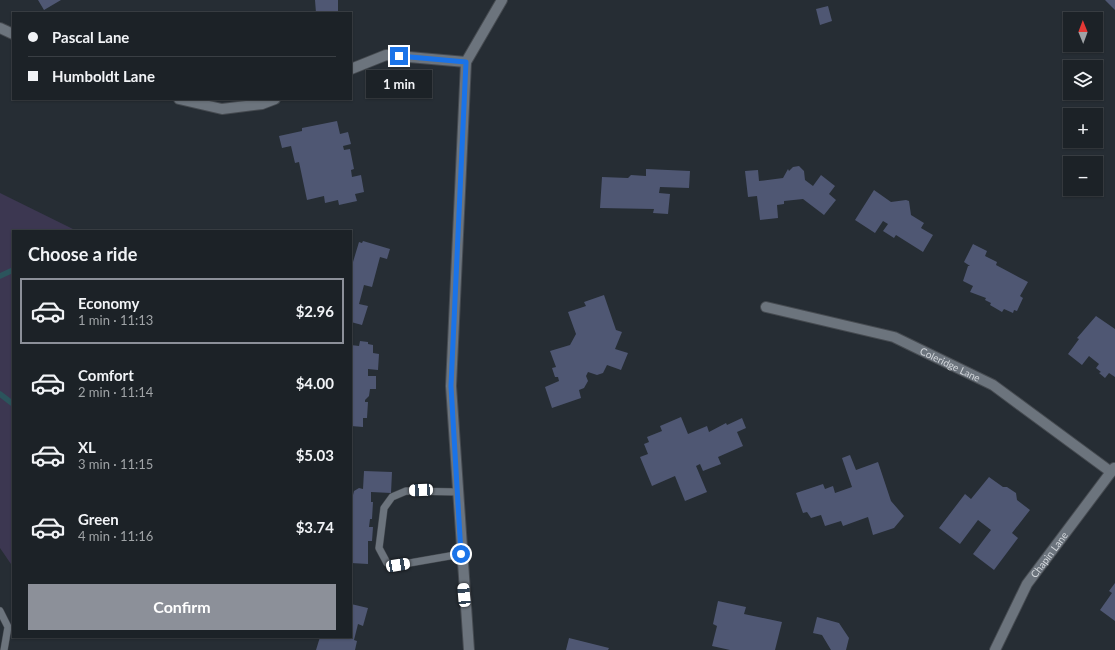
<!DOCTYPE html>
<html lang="en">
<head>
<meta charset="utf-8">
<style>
	body { margin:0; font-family:Lato,sans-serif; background:#292f33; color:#f1f3f6; height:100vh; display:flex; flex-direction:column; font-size:15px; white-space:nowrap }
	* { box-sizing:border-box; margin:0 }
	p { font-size:13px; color:#a0a4a7 }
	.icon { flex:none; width:22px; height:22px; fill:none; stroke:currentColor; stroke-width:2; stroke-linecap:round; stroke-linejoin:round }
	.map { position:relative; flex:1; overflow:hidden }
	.panel { position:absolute; left:12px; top:230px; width:340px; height:408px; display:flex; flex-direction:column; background:#1c2227; border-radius:0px; box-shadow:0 1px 3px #0004,0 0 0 1px #3a3f44 }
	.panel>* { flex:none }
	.banner { position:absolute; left:12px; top:12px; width:340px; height:88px; border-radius:0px; box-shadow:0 1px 3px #0004,0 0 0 1px #3a3f44; display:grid; align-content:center; height:88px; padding:0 16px; background:#1c2227 }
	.needle { width:26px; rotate:359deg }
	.tools { position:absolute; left:1063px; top:12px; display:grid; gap:8px }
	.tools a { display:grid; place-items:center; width:40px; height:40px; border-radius:0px; background:#1c2227; box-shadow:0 1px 3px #0004,0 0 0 1px #3a3f44; font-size:20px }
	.end { position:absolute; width:18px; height:18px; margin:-9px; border:5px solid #1a73e8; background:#fff; box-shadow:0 0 0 2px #fff }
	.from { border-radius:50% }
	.bubble { position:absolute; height:28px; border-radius:0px; background:#1c2227; box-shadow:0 1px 3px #0004,0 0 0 1px #3a3f44; font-size:13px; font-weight:700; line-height:28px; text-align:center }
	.car { position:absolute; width:12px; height:24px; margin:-12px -6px; border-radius:5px; box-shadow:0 0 3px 1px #0007; background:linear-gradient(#fff 24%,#345 0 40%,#fff 0 76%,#345 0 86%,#fff 0) }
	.banner b { display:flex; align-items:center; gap:14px; height:38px; font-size:15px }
	.banner b+b { border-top:1px solid #3a3f44 }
	.banner i { width:10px; height:10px; background:#f1f3f6 }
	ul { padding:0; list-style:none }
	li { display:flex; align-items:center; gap:12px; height:66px; margin:0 8px 6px; padding:0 8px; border:2px solid transparent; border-radius:0px }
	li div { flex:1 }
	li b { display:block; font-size:15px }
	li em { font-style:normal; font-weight:700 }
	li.current { border-color:#8c9099 }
	li>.icon { width:36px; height:36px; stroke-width:1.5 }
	h2 { padding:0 16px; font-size:18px; line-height:48px }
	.primary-button { display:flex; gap:8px; margin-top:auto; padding:8px 16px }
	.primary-button a { flex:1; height:46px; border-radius:0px; background:#8c9099; color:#fff; font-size:16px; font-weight:700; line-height:46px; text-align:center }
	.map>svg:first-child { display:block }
</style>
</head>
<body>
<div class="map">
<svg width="1115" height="650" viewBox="0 0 1115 650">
	<rect width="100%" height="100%" fill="#262d34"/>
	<path fill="#3c3751" d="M0 193 77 231H13V567L0 548Z"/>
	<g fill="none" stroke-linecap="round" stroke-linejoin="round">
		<path stroke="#2b545c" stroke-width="5.5" d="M0 276 13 270
			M0 394 13 404"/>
	</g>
	<path fill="#4f5773" d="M38 0H61L44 10Z
		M315 0H338V13H316Z
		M1105 0H1115V10Z
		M828 6 832 21 820 25 816 9Z
		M337 121 340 134 348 132 351 144 343 146 344 150 350 149 354 169 351 170 352 177 361 175 364 192 355 194 357 201 339 205 338 200 325 203 324 196 307 200 299 162 295 163 291 146 282 148 279 136 302 131V128Z
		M799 166 804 171 805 180 813 186 821 175 835 186 829 194 836 200 824 215 803 199 784 201V204L777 205 778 218 760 220 757 196 748 197 745 171 758 170 759 181 783 178 788 169 789 171 793 167Z
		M646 169 690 171 689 188 660 187 659 193 670 194 668 214 653 213 654 209 600 208 602 177 628 178 631 175 646 176Z
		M874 190 891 202 906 200 909 201 911 215 924 223 921 228 933 235 923 252 896 235 894 238 883 231 888 224 883 221 875 233 855 220Z
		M363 241 390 249 387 259 380 257 372 287 364 285 359 304 368 306 362 325 351 322V263L353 262 359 242 362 243Z
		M973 244 987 251 985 256 997 262 996 265 1028 282 1020 296 1023 298 1017 311 1014 310 1013 313 1004 309 1002 312 990 305 991 303 985 300 986 298 970 292 973 286 963 281 968 266H970L964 262Z
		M604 295 616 330 622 332 615 349 628 353 621 370 607 365 603 373 597 375 588 372 586 376 588 381 584 388 579 390 581 398 552 408 545 387 559 381 558 377H555L552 368 556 367 550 351 570 345 576 334 568 312 586 306 584 302Z
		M1096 316 1115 329V377L1109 373 1105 378 1099 373 1101 372 1096 368 1099 364 1089 356 1082 365 1068 354 1079 339 1077 338Z
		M360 341 368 342V344L373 345V353L379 354 378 370 368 369V376H376V389H370L369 396 365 400V402H368L367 418H363V427L351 426V345L359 346Z
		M681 417 688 434 707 426 709 432 726 423 727 425 742 418 746 428 737 432 743 446 718 457 721 464 703 471 700 464 696 466 707 492 685 501 675 476 652 486 640 457 648 454 644 444 649 442 647 437 662 431 660 426Z
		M850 455 856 470 878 462 891 501 904 516 894 528 873 535 868 517 843 526 841 521 825 526 821 515 811 518 807 512 803 513 796 493 823 484 825 489 833 486 835 493 852 487 842 458Z
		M364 471 392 472 391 493 371 492V502H373L372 519H370L369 527H373L372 541H368V564L351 563V495H353L354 491 359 488 363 489Z
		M989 477 1003 487H1007L1016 493 1017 500 1030 510 1012 533 1018 538 994 570 973 554 991 530 978 520 960 544 939 528 965 494 971 499Z
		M1115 583V621L1100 610 1112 593 1109 591Z
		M718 601 746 607 744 614 782 622 775 650H730L712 646 717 626 713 624Z
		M351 604 368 608 363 626 358 624 354 640 357 641 355 650H316L320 637H351Z
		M817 617 839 623 849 638 846 650H831L822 635 813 633Z
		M569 638 609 648 608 650H566Z"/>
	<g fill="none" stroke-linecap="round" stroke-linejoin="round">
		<defs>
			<path id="service" d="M459 492 406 491 392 497 384 508 379 548 387 563 398 565 461 554
				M0 611 8 627 4 650"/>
			<g id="minor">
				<path d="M0 28 13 34"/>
				<path d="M351 69 386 55 466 62"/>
				<path d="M179 99 222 109 262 104 275 99"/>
				<path id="s1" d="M766 307 894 337 993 385 1111 472"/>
				<path d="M469 650 451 386 466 62 502 0"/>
				<path id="s2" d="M995 650 1027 584 1114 468"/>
			</g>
		</defs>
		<use href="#service" stroke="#464b51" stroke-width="8"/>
		<use href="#minor" stroke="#464b51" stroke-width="12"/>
		<use href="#service" stroke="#6c747d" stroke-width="7"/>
		<use href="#minor" stroke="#6c747d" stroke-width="10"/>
	</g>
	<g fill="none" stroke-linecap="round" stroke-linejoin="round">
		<path stroke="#1a73e8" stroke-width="5" d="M399 56 466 62 451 386 461 554"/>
	</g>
	<g text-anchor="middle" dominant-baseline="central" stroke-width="3" stroke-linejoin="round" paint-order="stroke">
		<g font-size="10" fill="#d2d6db" stroke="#1c232a">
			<text stroke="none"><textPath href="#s1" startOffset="194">Coleridge Lane</textPath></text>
			<text stroke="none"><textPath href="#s2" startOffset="110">Chapin Lane</textPath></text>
		</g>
	</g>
</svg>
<div class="tools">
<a><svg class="needle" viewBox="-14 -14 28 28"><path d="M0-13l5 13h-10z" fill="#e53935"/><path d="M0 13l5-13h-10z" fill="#a0a4a7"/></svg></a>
<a><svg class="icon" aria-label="layers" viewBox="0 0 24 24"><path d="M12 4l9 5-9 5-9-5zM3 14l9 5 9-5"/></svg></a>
<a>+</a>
<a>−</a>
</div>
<i class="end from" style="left:461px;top:554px"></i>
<i class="end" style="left:399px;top:56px"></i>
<div class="bubble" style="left:366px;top:70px;width:66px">1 min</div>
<i class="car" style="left:421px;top:490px;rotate:267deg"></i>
<i class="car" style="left:398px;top:565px;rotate:81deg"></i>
<i class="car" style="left:464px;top:595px;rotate:355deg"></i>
<div class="banner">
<b><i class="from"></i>Pascal Lane</b>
<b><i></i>Humboldt Lane</b>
</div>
<section class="panel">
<h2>Choose a ride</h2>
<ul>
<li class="current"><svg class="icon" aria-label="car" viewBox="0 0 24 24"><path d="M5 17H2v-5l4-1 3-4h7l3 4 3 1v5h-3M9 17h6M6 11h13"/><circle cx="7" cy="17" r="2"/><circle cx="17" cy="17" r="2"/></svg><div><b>Economy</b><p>1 min · 11:13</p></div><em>$2.96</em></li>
<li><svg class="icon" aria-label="car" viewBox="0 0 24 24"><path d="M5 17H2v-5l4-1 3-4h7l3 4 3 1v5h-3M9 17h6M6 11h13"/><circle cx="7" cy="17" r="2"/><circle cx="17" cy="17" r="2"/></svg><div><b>Comfort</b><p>2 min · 11:14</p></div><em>$4.00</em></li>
<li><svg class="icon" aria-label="car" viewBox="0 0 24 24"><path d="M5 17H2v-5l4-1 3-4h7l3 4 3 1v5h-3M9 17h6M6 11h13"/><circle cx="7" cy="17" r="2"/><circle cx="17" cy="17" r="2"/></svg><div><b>XL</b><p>3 min · 11:15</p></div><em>$5.03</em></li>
<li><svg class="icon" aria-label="car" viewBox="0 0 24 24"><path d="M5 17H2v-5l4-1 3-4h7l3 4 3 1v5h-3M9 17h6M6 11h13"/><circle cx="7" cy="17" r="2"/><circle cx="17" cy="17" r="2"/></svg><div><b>Green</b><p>4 min · 11:16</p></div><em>$3.74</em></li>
</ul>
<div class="primary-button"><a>Confirm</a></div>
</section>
</div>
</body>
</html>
